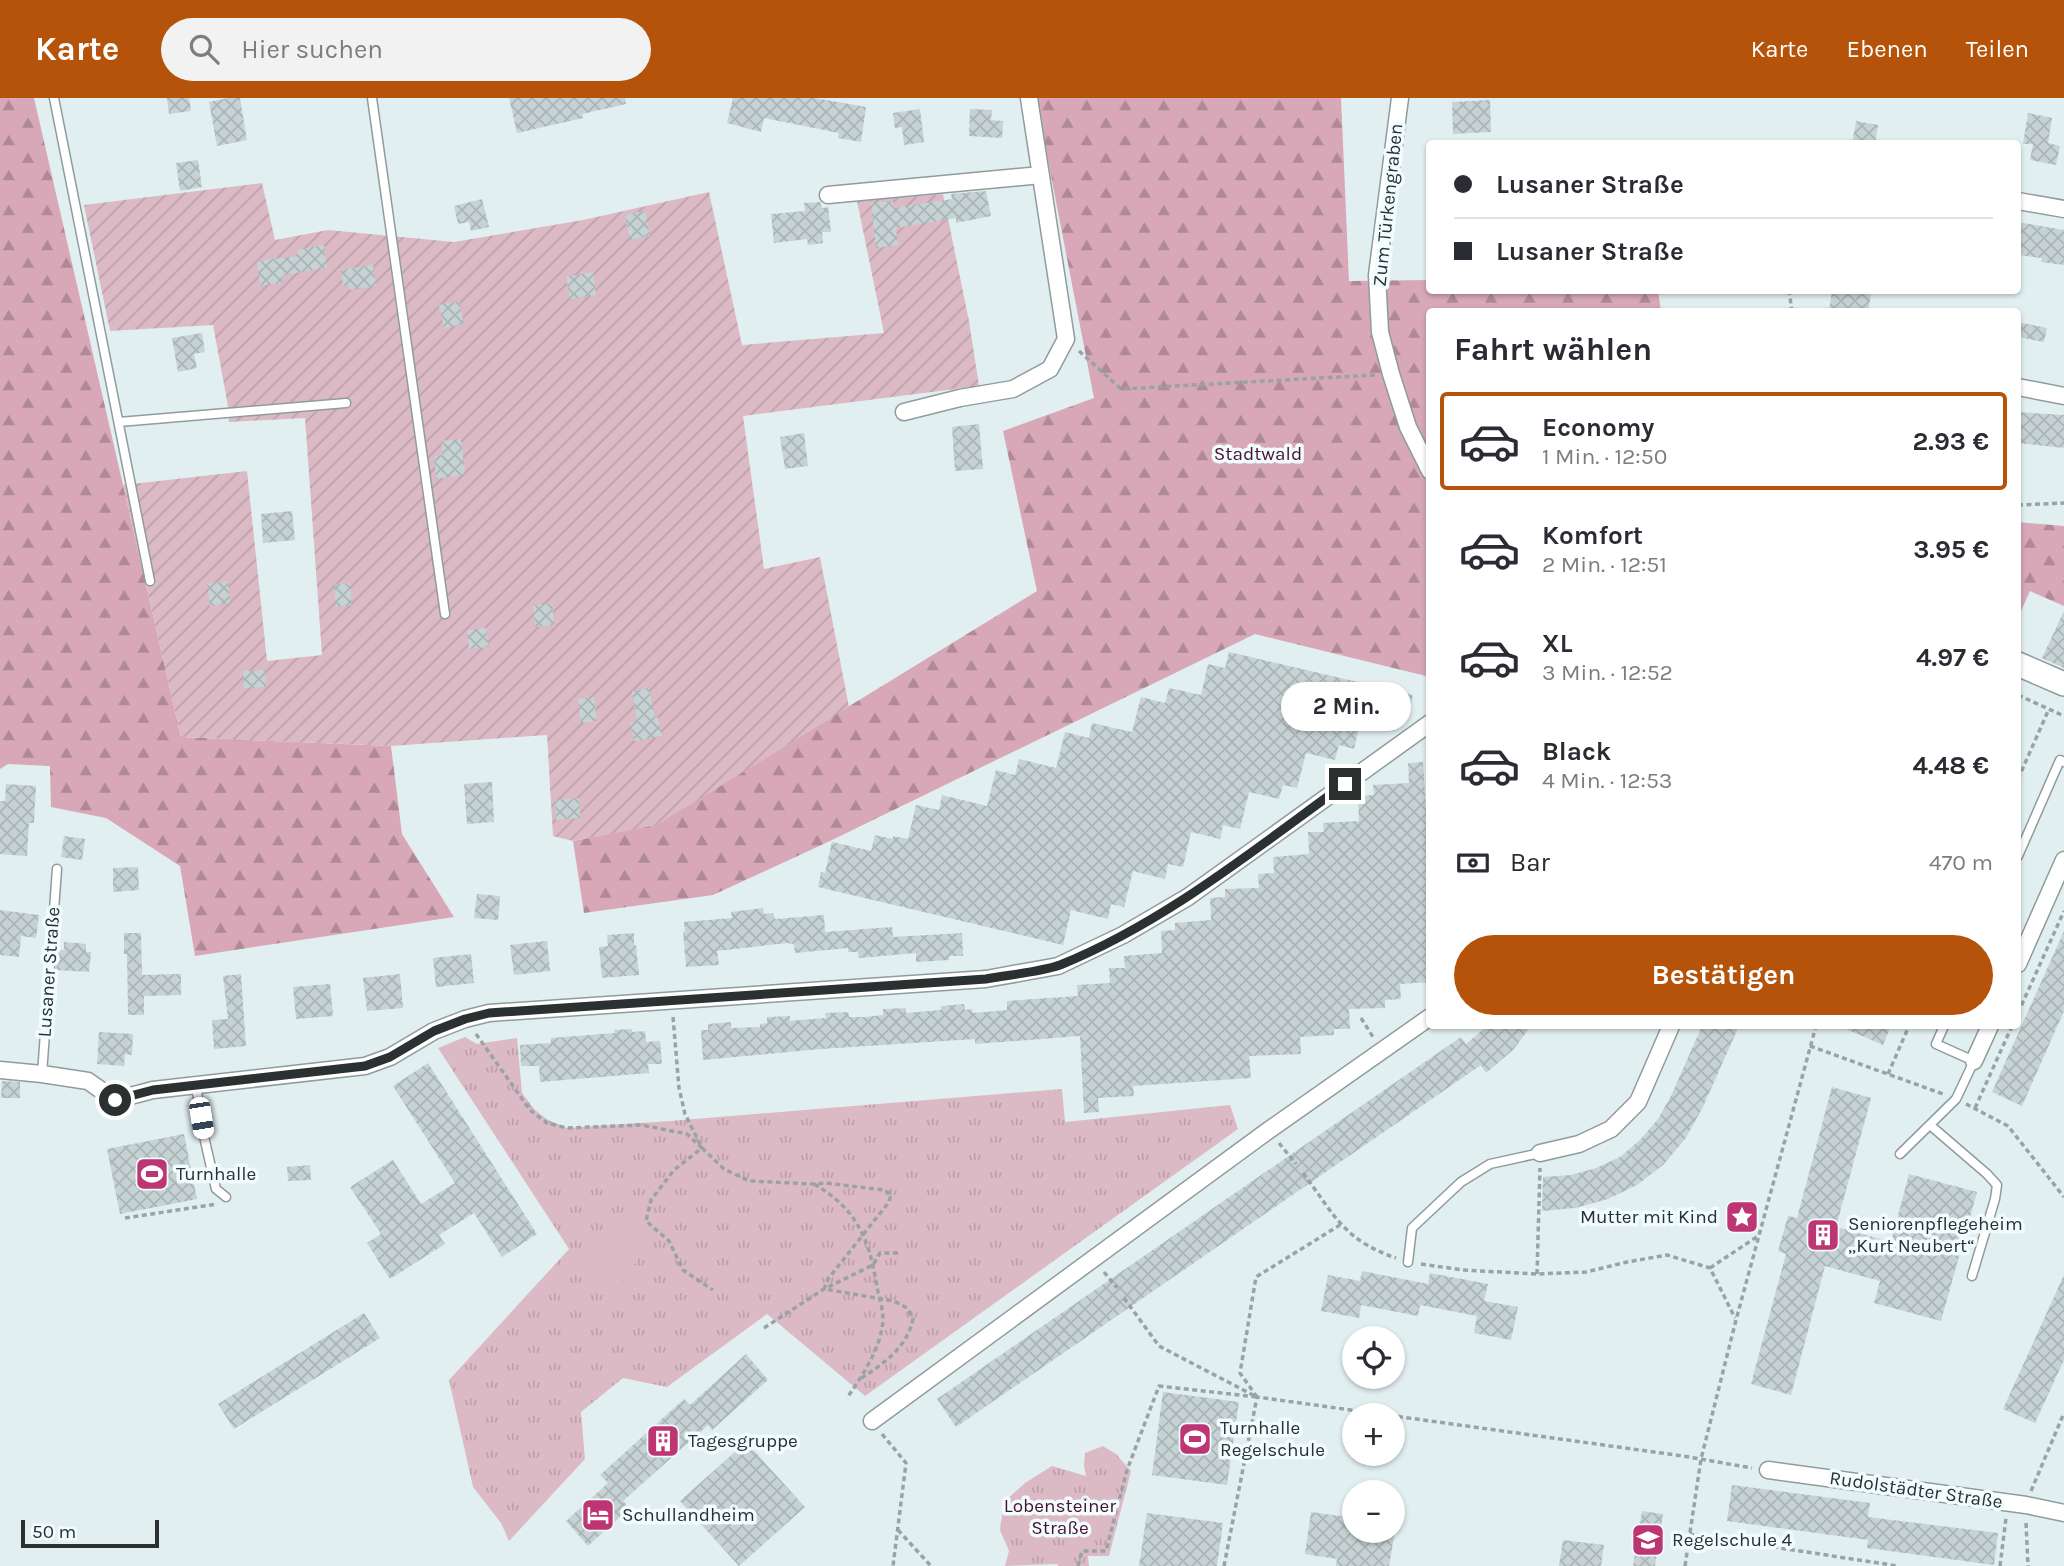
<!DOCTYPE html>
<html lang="de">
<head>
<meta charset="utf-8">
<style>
	body { margin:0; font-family:Karla,sans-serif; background:#f2f2f3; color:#2b2b33; height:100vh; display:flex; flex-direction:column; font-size:26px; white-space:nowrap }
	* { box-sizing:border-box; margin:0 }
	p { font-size:23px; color:#7c7c81 }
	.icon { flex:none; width:38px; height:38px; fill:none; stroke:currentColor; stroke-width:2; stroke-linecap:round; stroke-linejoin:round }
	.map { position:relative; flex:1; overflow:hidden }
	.drawer { position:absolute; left:1426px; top:210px; width:595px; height:721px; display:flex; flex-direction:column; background:#fff; border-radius:7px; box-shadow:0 2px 5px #0004 }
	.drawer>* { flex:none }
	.guide { position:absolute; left:1426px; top:42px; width:595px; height:154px; border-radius:7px; box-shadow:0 2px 5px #0004; display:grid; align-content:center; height:154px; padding:0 28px; background:#fff }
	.buttons { position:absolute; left:1342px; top:1228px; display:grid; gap:14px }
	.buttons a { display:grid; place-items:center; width:63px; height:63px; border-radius:50%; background:#fff; box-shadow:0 2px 5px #0004; font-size:35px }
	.scale { position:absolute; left:21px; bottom:18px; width:138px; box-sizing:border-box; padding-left:7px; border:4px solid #2b3031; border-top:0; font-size:19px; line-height:24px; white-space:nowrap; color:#2b3031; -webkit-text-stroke:5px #f0fcfe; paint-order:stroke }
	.end { position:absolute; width:32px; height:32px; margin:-16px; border:9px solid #2b3031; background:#fff; box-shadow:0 0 0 4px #fff }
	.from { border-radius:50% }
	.bubble { position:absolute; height:49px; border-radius:24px; background:#fff; box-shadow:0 2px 5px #0004; font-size:23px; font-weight:700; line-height:49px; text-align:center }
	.car { position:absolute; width:21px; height:42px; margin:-21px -10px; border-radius:9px; box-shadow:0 0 5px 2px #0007; background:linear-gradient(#fff 24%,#345 0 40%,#fff 0 76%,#345 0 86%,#fff 0) }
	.guide b { display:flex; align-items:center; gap:24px; height:66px; font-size:26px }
	.guide b+b { border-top:2px solid #e1e1e2 }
	.guide i { width:18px; height:18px; background:#2b2b33 }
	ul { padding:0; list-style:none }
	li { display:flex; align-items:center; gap:21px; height:98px; margin:0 14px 10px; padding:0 14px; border:4px solid transparent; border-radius:7px }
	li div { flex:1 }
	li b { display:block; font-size:26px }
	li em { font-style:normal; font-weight:700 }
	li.current { border-color:#b45309 }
	li>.icon { width:63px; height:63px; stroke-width:1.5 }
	h2 { padding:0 28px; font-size:32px; line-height:84px }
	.pay { display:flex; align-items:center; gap:18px; height:77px; padding:0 28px; font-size:26px }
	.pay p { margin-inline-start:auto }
	.button { display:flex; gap:14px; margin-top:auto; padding:14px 28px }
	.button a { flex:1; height:80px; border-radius:42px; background:#b45309; color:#fff; font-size:28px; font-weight:700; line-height:80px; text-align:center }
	header { display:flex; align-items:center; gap:42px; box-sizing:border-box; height:98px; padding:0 35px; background:#b45309; color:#fff }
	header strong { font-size:33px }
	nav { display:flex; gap:38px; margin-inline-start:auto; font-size:24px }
	.search { width:490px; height:63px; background:#f2f2f3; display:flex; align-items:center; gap:18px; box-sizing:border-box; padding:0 24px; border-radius:38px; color:#7c7c81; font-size:26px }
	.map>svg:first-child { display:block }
</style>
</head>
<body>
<header>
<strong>Karte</strong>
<div class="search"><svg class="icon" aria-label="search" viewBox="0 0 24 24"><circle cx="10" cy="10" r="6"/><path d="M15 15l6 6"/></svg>Hier suchen</div>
<nav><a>Karte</a><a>Ebenen</a><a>Teilen</a></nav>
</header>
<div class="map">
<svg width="2064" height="1468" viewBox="0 0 2064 1468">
	<defs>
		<pattern id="grass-tufts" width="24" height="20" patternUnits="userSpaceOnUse" patternTransform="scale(1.75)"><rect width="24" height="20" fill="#dcbac5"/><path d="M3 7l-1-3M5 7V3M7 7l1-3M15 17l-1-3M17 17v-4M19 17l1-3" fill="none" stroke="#bda0aa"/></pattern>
		<pattern id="forest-firs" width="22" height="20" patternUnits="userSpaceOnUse" patternTransform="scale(1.75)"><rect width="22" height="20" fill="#d8a8b8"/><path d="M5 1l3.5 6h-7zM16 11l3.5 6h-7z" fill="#af8996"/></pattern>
		<pattern id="garden-furrows" width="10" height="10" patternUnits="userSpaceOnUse" patternTransform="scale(1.75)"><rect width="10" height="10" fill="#dcbac5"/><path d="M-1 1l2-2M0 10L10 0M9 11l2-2" fill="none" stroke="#bda0aa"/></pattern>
		<pattern id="building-cross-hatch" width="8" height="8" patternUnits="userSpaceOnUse" patternTransform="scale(1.75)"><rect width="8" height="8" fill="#c6d2d4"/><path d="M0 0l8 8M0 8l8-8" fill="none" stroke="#aab5b6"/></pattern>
	</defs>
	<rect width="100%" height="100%" fill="#e2eff1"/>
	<path fill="url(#grass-tufts)" d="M465 939 477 946 517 940 522 995 535 1012 548 1022 567 1030 670 1023 1062 991 1065 1024 1230 1007 1238 1031 865 1298 767 1216 667 1289 623 1280 581 1314 585 1361 509 1443 501 1425 473 1389 449 1282 569 1151 438 950Z
		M1103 1348 1116 1356 1131 1373 1109 1458H1088L1089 1468H1058L1057 1466 1005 1468 1009 1453 1000 1432 1004 1404 1025 1385 1052 1368 1086 1378 1084 1368 1085 1355Z"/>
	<path fill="url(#forest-firs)" d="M0 0H34L181 639 391 648 402 736 454 819 195 858 180 768 106 720 51 709 50 668 8 666 0 671Z
		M1036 0H1341L1349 183 1430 182V192L1658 193 1661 213 1430 214V579L1255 536 830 743 713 797 584 815 573 743 657 726 1037 493 1003 333 1094 300Z
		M2018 424 2064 428V508L2030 493 2018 520Z"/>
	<path fill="url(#garden-furrows)" d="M262 85 275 142 328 132 454 144 583 122 709 94 742 247 884 235 857 103 943 96 969 223 979 288 743 318 764 471 820 459 849 609 657 727 573 743 553 738 547 637 391 648 181 639 123 387 247 373 267 563 322 557 305 320 229 324 228 308 213 227 110 233 84 107Z"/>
	<path fill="#dcbac5" d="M624 1112 657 1134 619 1188 587 1166Z"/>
	<path fill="url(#building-cross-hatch)" d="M167 0H189L191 13 169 16Z
		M228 0H240L247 42 217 48 209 4Z
		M509 0H625L626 6 582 16 583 20 517 35Z
		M733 0H815L866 9 861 44 838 40 839 35 764 20 761 34 727 25Z
		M1490 2 1491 34 1453 36 1452 4Z
		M920 11 924 44 904 47 902 29 895 30 893 15Z
		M970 11 992 12 991 22 1003 23 1002 40 969 38Z
		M2028 15 2052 20 2048 45 2060 48 2056 67 2030 62 2033 46H2023Z
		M1856 23 1878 27 1875 46H1852Z
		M198 62 202 89 180 93 176 65Z
		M986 93 991 118 956 125V120L896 130 898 147 876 150 871 105 893 103 894 110 952 101 951 96Z
		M482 101 489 129 471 133 469 124 458 126 454 108Z
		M820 104 822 110 828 109 831 134H822L823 145 808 147 807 141 774 145 771 116 805 113 804 105Z
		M645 113 650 138 630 142 625 117Z
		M2018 124 2064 132V167L2041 164 2042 160 2018 157Z
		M324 147 327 170 282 177 283 185 260 187 257 163 298 158 297 152Z
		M373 167 376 188 350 192 349 187 343 188 341 172Z
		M593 174 596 197 570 201 566 179Z
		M1832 192H1848L1871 197 1868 214H1829Z
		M459 203 464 226 444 230 439 207Z
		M2018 224 2047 230 2044 244 2018 239Z
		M202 235 205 254 194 256 197 270 178 274 172 240Z
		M2018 314 2064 317V350L2018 345Z
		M979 326 983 371 955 373 952 329Z
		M804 335 808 368 785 371 780 339Z
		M461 341 465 377 436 381 434 358 443 357 441 343Z
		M292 413 295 442 263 445 261 416Z
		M228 483 230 505 210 508 207 486Z
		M350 485 352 507 336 509 334 487Z
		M552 505 554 527 535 529 533 508Z
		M2064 513V570L2042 560Z
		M486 530 489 549 469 551 467 532Z
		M1229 554 1413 597 1409 613 1396 610 1392 624 1362 617 1354 651 1339 647 1335 662 1306 655 1297 690 1283 687 1279 701 1249 694 1240 731 1223 727 1220 741 1191 734 1183 769 1168 766 1165 781 1133 773 1124 809 1111 806 1108 821 1071 812 1063 847 818 789 821 774 825 775 832 744 871 753 875 737 893 741V738L908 741 916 707 939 712 942 697 987 708 996 672 1015 677 1019 661 1056 670 1065 634 1089 640 1092 625 1132 634 1141 599 1165 605 1169 590 1201 597 1208 566 1225 570Z
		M265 572 266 589 244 590 243 573Z
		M649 590 655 620 658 619 662 638 634 643 630 625 637 623 632 593Z
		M594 599 597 623 581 625 578 601Z
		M1423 664 1430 779V884L1400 886 1401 901 1385 902V910L1349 911 1350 931H1334V937L1300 939 1301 956 1249 958 1251 980 1133 988 1134 998 1098 1000 1099 1014 1084 1015 1080 938 975 946V941L821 951 703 962 701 932H708V926L731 924V930L760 929V926L767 925V919L790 918V923L826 920 825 915 848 914 849 919H864L883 917V911L906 910V915L941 912V908L964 906 965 912 972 911 973 915 1007 912V903L1078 898 1077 887 1110 885 1109 870H1125L1124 858 1162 855 1161 833 1175 832V825L1211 822 1210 800 1225 799V791L1259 790 1258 776 1274 775 1273 759 1309 756 1308 734H1324L1323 725 1359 723 1358 698 1374 697 1373 687 1409 685 1408 665Z
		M492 684 494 724 467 726 464 686Z
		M6 686 36 688 34 725H29L27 758 0 756V703H5Z
		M579 700 580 720 556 722 555 702Z
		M64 738 85 741 82 762 61 759Z
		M138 769 139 792 113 794V770Z
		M477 796 500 798 498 822 474 820Z
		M763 810 764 816 773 815 775 821 824 817 825 834 892 829 893 839 962 835 963 858H949V862L916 864V855L859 860 858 854H848V850L795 855 794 846 787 845 717 853 719 867 686 869 683 834H685L684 824 732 820 731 814Z
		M0 812 39 817 36 840 21 838 19 859 0 857Z
		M2064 833V913L2022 1008 1992 994Z
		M124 835H141L142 877 181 876V897L144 898V917H128L127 856H124Z
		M634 835V847H636L639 877 602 880 599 849 608 848 607 837Z
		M547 843 550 873 514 877 510 847Z
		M64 844 86 846V854H91L89 874 56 872 58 852H64Z
		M471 856 474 885 436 889 433 860Z
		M241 876 246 948 214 951 212 922 228 921 223 878Z
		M400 876 403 910 367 913 363 880Z
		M330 886 333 918 296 921 293 889Z
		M1487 928H1531L1513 952 1486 975 1481 967 956 1329 937 1301 1461 939 1466 946Z
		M1702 928H1739L1702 1011 1685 1041 1663 1067 1637 1087 1608 1101 1575 1110 1542 1113 1543 1079 1571 1077 1596 1070 1620 1059 1640 1042 1658 1021 1671 998Z
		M1839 928H1891L1883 947Z
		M632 931V934L645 933 646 944 660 943 662 966H648L649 975 540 984 539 968H521L520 947 551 945V940L615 935 614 932Z
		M99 934 133 936 132 957 125 956 124 968 97 966Z
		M428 965 537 1136 502 1159 474 1115 439 1137 445 1146 390 1181 367 1145 381 1136 350 1089 393 1062 421 1106 455 1085 393 988Z
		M2 983 20 984V1000H1Z
		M1832 989 1871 1000 1836 1129 1891 1144 1909 1076 1977 1094 1941 1223 1874 1205 1880 1183 1825 1168 1791 1297 1751 1286 1786 1156 1778 1153 1788 1118 1797 1120Z
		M184 1036 197 1101 120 1116 107 1051Z
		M310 1067 311 1082 288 1083 287 1069Z
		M1362 1173 1428 1186 1430 1175 1488 1186 1484 1203 1518 1209 1511 1242 1474 1235 1477 1218 1420 1207 1418 1218 1361 1207 1359 1220 1321 1213 1328 1177 1360 1183Z
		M2064 1177V1262L2035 1325 2003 1311Z
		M364 1215 380 1240 234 1331 218 1306Z
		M746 1256 768 1282 712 1332 708 1327 623 1403 630 1410 588 1448 566 1423 608 1385 600 1377 684 1301 690 1307Z
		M1163 1294 1239 1304 1227 1387 1152 1377Z
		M746 1344 805 1409 739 1468 680 1403Z
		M1732 1387 1870 1405 1868 1419 1998 1435 1994 1467 1867 1450 1868 1442 1727 1423Z
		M1642 1413 1663 1416 1655 1468H1633Z
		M1311 1414 1354 1420V1433H1395L1389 1468H1336L1337 1461 1305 1456Z
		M1147 1415 1223 1425 1217 1468H1139Z
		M1563 1442 1604 1447 1601 1468H1559Z"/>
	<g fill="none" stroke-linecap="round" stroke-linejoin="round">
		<defs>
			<path id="lane" d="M54 0 150 483
				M372 0 445 516
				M119 324 346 305
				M2018 758 2060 662 2064 664
				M42 976 57 771
				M196 988 205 1043 216 1091 226 1099
				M1930 1027 1987 1076 1997 1087 1995 1101 1972 1178
				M1900 1056 1956 1001 1974 963 1936 946 1944 928
				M1408 1164 1412 1130 1461 1084 1490 1066 1540 1055"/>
			<path id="street" d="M1400 0 1377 177 1380 234 1391 276 1408 329 1430 373
				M828 97 1041 77
				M2018 103 2064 111
				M2018 289 2064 298
				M904 314 960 300 1013 291 1050 271 1066 241 1029 0
				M2018 866 2064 762
				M1974 963 1990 928
				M0 972 42 976 88 983 115 1002 153 992 365 968 390 959 434 933 465 921 489 915 986 881 1058 868 1123 837 1188 799 1430 625
				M1540 1055 1579 1046 1611 1031 1638 1004 1671 928
				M872 1323 1269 1032 1430 919
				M1768 1372 2026 1407 2064 1415"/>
			<path id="secondary" d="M2018 566 2064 586"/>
		</defs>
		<use href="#lane" stroke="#909b9d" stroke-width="11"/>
		<use href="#street" stroke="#909b9d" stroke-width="19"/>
		<use href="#secondary" stroke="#909b9d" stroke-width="26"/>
		<path stroke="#99a3a5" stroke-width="3.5" stroke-dasharray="5 3.5" stroke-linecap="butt" d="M1789 192 1792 214
			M1079 253 1121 291 1375 277
			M2018 407 2064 405
			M2018 597 2064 618
			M2018 681 2049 611
			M2018 915 2064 813
			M673 919 679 990 685 1016 702 1050 724 1071 749 1083 814 1086 826 1085 884 1092 891 1096 889 1104 828 1181 824 1191 894 1203 907 1210 913 1221C907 1250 883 1266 860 1281
			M1361 920 1373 939
			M476 936 530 1012 547 1025 567 1030 642 1027 687 1036 702 1050 674 1072 651 1102 646 1123 669 1143 683 1172 713 1192
			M1810 948 1943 996
			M1888 976 1909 928
			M1966 1006 2008 1028 2064 1099
			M1975 1010 2012 928
			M1279 1045 1296 1066
			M1303 1075C1334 1116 1343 1142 1396 1160
			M814 1086C858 1112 869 1141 877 1189 879 1199 883 1211 883 1221 882 1249 862 1278 847 1300
			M125 1120 217 1106
			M1421 1166 1463 1172 1537 1176 1586 1174 1627 1164 1667 1157 1710 1170 1735 1220
			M1710 1170 1758 1138
			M1104 1174 1117 1190
			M1537 1176 1540 1070
			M1124 1200 1159 1248 1253 1297
			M764 1230 824 1191 873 1167 880 1155H898
			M1257 1299 1240 1275 1256 1179 1340 1127
			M882 1336 906 1365 893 1468
			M2031 1393 2064 1315
			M2026 1425 2028 1468
			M898 1432 931 1468
			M1689 1436 1898 1468
			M1078 1468 1082 1453H1106L1127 1372 1159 1288 1257 1299
			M1224 1468 1257 1299 1683 1358 1752 1370
			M1685 1468 1701 1361 1736 1222 1816 928
			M2000 1468 2006 1420"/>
		<use href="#lane" stroke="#fff" stroke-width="8"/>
		<use href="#street" stroke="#fff" stroke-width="16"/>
		<use href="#secondary" stroke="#fff" stroke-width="23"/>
	</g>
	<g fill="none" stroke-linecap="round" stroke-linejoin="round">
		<path stroke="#2b3031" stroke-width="9" d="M115 1002 153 992 365 968 390 959 434 933 465 921 489 915 986 881C1008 877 1040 874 1060 867 1164 825 1255 751 1345 686"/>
	</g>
	<defs>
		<symbol id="stadium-square" viewBox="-11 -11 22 22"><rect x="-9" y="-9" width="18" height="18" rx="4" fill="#be3573" stroke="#f0fcfe"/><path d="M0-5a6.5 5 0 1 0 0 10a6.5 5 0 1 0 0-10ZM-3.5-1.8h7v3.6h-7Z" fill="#fff"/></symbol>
		<symbol id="sight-square" viewBox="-11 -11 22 22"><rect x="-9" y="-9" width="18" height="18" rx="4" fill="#be3573" stroke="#f0fcfe"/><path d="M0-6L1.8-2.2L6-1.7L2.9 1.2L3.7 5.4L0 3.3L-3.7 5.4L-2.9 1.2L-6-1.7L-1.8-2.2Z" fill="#fff"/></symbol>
		<symbol id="building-square" viewBox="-11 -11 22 22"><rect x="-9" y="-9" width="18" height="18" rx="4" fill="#be3573" stroke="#f0fcfe"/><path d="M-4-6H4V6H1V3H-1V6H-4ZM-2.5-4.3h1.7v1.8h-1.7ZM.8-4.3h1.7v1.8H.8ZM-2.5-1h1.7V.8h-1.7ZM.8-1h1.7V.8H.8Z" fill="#fff"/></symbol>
		<symbol id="hotel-square" viewBox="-11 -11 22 22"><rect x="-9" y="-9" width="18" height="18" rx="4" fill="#be3573" stroke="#f0fcfe"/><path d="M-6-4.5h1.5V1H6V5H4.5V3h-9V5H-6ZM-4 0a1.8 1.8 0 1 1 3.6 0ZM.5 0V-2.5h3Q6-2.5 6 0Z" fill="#fff"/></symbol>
		<symbol id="school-square" viewBox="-11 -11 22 22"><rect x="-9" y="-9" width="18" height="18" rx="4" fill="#be3573" stroke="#f0fcfe"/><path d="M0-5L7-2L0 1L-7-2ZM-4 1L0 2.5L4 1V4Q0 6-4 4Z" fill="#fff"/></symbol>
	</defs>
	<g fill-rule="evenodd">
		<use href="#stadium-square" x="133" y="1057" width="38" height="38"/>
		<use href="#sight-square" x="1723" y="1100" width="38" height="38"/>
		<use href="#building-square" x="1804" y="1118" width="38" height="38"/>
		<use href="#stadium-square" x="1176" y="1322" width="38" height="38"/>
		<use href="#building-square" x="644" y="1324" width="38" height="38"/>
		<use href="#hotel-square" x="579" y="1398" width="38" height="38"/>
		<use href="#school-square" x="1629" y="1423" width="38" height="38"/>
	</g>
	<g text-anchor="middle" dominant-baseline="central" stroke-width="7" stroke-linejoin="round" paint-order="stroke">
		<g font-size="19" fill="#2b3031" stroke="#f0fcfe">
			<text transform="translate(1388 107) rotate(-84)">Zum Türkengraben</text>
			<text transform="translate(49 874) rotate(-86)">Lusaner Straße</text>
			<text transform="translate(1916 1392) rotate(8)">Rudolstädter Straße</text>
		</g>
		<g font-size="19" fill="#4a112a" stroke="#f0fcfe">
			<text x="1258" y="356">Stadtwald</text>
			<text x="1060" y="1408">Lobensteiner<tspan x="1060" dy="22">Straße</tspan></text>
		</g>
		<g font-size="19" fill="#2b3031" stroke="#f0fcfe" text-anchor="start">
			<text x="176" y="1076">Turnhalle</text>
			<text x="1718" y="1119" text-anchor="end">Mutter mit Kind</text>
			<text x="1848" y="1126">Seniorenpflegeheim<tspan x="1848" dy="22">„Kurt Neubert“</tspan></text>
			<text x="1220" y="1330">Turnhalle<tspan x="1220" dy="22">Regelschule</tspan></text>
			<text x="688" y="1343">Tagesgruppe</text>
			<text x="622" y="1417">Schullandheim</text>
			<text x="1672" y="1442">Regelschule 4</text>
		</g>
	</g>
</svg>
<div class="buttons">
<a><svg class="icon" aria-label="locate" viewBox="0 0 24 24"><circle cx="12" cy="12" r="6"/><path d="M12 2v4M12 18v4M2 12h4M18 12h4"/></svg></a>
<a>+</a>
<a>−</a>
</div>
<div class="scale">50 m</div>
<i class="end from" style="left:115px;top:1002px"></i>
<i class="end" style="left:1345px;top:686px"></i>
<div class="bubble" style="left:1281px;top:584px;width:130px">2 Min.</div>
<i class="car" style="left:201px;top:1020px;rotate:171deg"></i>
<div class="guide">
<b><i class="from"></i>Lusaner Straße</b>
<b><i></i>Lusaner Straße</b>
</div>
<section class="drawer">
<h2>Fahrt wählen</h2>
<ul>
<li class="current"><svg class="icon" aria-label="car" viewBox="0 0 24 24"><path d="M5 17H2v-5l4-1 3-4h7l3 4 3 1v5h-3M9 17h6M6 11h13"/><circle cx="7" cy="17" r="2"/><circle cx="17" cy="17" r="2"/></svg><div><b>Economy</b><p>1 Min. · 12:50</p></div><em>2.93 €</em></li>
<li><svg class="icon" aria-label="car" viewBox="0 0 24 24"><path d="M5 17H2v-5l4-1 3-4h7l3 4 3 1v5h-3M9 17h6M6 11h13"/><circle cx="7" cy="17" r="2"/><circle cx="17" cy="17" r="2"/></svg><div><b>Komfort</b><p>2 Min. · 12:51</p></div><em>3.95 €</em></li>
<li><svg class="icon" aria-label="car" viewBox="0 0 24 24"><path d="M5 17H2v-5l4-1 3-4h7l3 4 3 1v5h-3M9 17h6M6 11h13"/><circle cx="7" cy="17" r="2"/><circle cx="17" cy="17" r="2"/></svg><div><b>XL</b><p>3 Min. · 12:52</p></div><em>4.97 €</em></li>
<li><svg class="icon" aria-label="car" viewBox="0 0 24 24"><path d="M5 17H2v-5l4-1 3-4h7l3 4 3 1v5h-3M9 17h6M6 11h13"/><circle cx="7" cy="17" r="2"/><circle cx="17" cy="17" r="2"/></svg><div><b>Black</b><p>4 Min. · 12:53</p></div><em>4.48 €</em></li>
</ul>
<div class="pay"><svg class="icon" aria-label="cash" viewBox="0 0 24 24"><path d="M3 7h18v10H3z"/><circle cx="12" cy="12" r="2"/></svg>Bar<p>470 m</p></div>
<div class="button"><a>Bestätigen</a></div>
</section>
</div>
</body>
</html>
